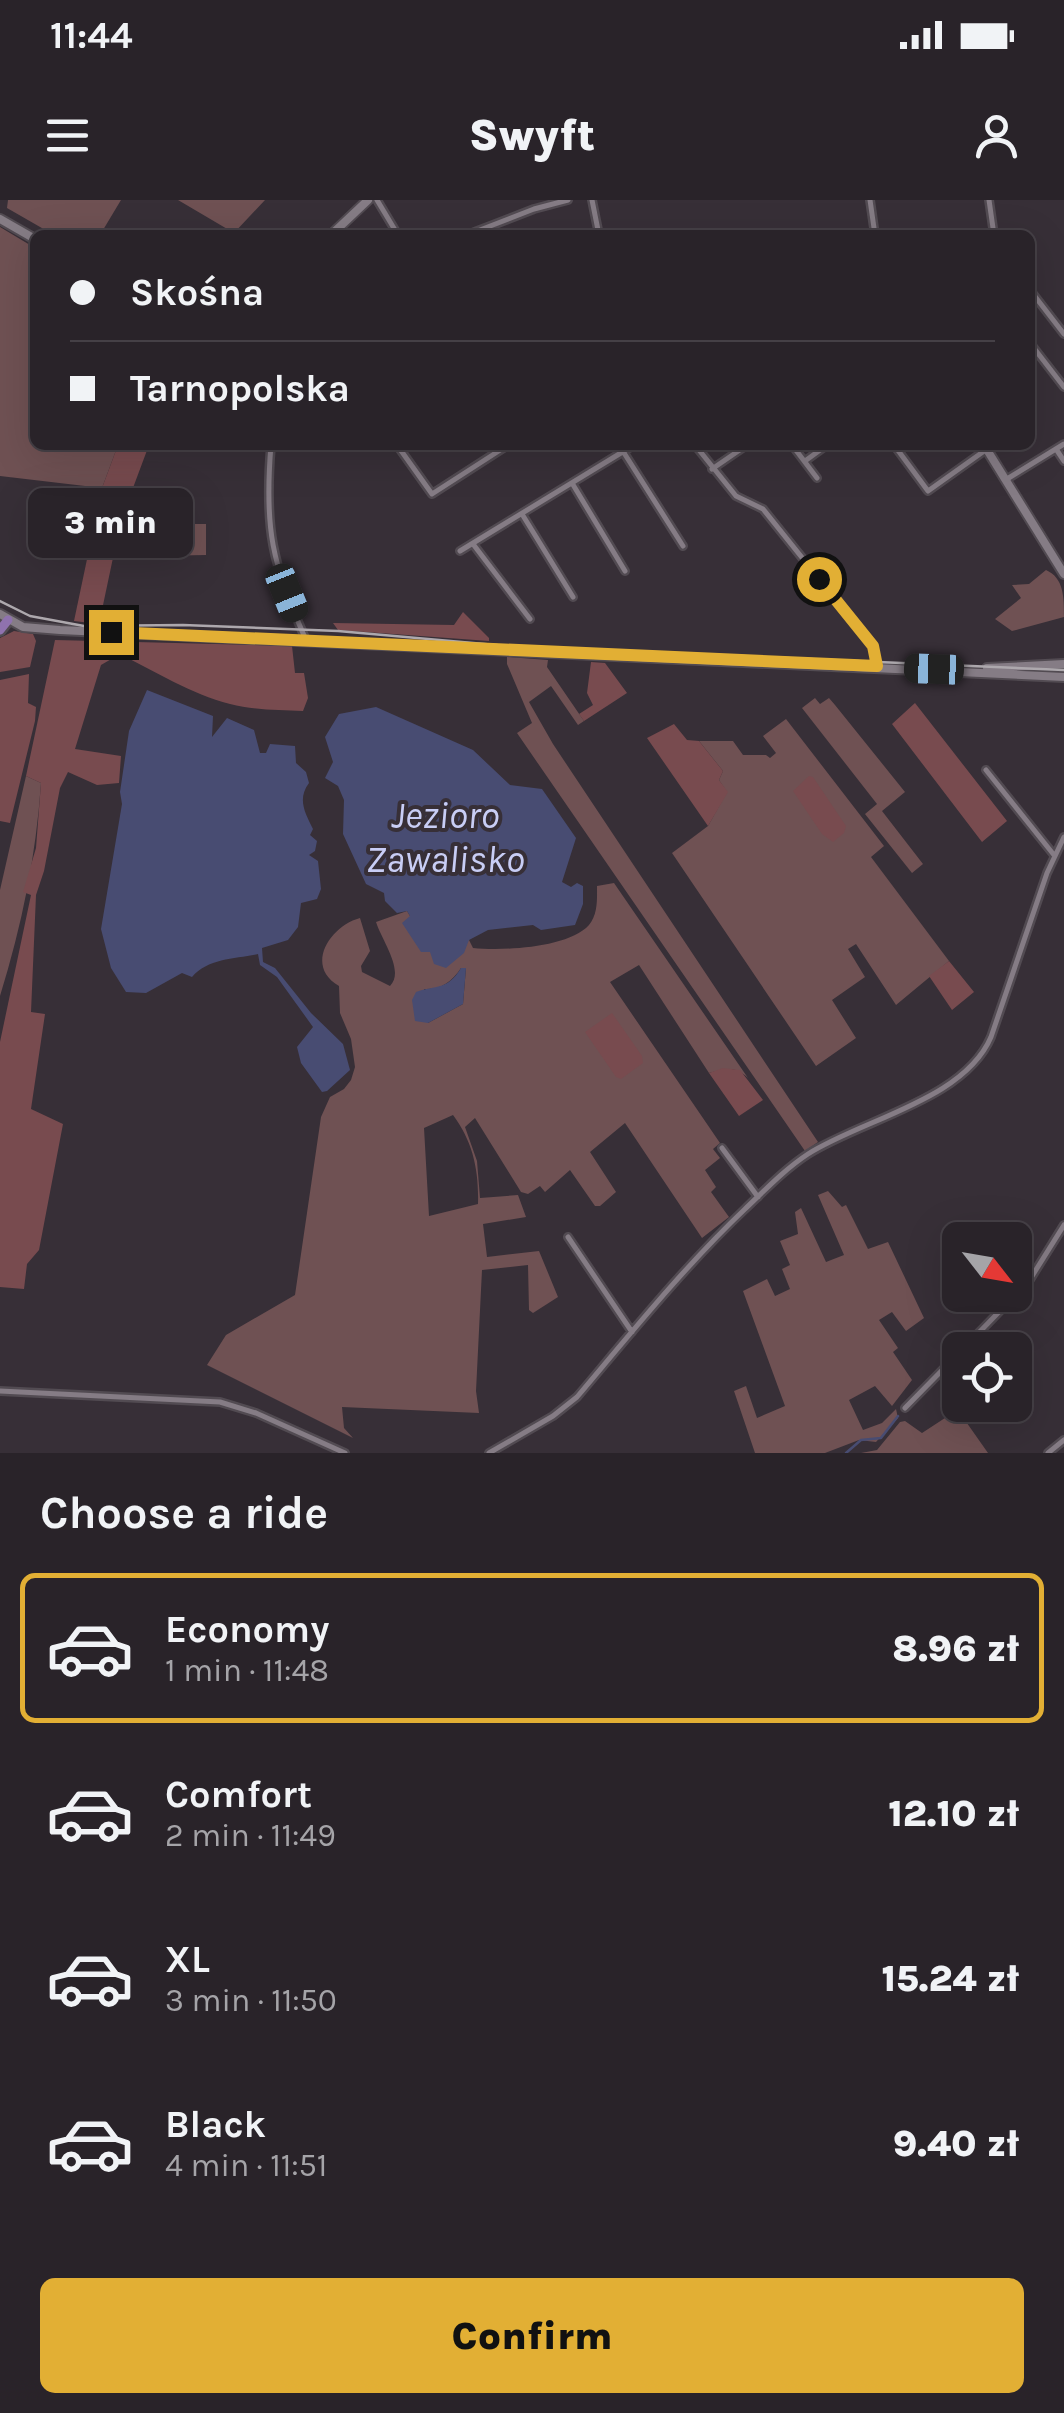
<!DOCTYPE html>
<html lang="en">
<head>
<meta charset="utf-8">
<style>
	body { margin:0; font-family:Karla,sans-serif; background:#352f35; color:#f1f3f6; height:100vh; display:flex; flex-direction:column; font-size:38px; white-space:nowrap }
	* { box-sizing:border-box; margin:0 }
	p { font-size:32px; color:#a5a4a8 }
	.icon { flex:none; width:55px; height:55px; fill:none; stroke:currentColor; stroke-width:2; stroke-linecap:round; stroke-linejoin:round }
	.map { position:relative; height:1253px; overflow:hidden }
	.details { display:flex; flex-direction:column; background:#292329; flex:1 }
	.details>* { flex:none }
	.hud { position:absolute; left:30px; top:30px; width:1005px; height:220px; border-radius:15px; box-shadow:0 10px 40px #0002,0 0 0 2px #454046; display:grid; align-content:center; height:220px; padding:0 40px; background:#292329 }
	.needle { width:65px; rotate:121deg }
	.buttons { position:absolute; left:942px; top:1022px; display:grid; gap:20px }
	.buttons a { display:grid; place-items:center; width:90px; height:90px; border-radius:15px; background:#292329; box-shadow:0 10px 40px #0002,0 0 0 2px #454046; font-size:50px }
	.end { position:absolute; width:45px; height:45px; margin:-22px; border:12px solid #e2af34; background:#111; box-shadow:0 0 0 5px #111 }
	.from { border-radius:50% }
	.bubble { position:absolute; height:70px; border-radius:15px; background:#292329; box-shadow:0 10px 40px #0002,0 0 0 2px #454046; font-size:32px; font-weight:800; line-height:70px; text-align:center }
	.car { position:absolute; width:30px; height:60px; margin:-30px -15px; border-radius:12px; box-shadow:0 0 8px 2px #0007; background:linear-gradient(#222 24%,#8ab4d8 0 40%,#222 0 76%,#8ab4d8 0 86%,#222 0) }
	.hud b { display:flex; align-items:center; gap:35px; height:95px; font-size:38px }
	.hud b+b { border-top:2px solid #454046 }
	.hud i { width:25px; height:25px; background:#f1f3f6 }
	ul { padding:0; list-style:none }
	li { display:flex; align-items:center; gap:30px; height:150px; margin:0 20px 15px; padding:0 20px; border:5px solid transparent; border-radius:15px }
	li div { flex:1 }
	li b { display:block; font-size:38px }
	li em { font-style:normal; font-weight:800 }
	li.on { border-color:#e2af34 }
	li>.icon { width:90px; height:90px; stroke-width:1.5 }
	h2 { padding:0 40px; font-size:45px; line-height:120px }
	.button { display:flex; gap:20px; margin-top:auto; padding:20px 40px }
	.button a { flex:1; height:115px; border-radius:15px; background:#e2af34; color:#111; font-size:40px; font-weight:800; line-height:115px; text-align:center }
	.status { display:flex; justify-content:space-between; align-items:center; height:70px; padding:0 50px; background:#292329; direction:ltr }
	.status svg { height:28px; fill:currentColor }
	header { display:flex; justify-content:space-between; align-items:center; height:130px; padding:0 40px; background:#292329; font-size:45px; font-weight:800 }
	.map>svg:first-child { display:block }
</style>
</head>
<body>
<div class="status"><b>11:44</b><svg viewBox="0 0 49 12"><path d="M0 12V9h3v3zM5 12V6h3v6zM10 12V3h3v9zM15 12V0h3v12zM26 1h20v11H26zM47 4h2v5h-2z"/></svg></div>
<header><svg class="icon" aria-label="menu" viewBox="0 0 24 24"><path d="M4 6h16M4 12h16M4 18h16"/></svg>Swyft<svg class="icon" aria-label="person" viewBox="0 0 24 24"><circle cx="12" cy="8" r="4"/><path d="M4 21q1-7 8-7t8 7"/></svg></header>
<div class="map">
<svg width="1064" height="1253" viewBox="0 0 1064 1253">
	<rect width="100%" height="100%" fill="#372f37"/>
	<path fill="#6f5153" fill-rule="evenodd" d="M8 0H121L100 35H54L7 8Z
		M178 0H265L234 33Z
		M0 27 35 48V245H118L102 288 0 276Z
		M154 324H206V355L155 356Z
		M1046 370C1064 378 1064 397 1064 417L1012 431 995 419 1021 398 1012 385 1029 384Z
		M507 457 548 460 547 467 584 521 578 525 551 486 529 502 553 544 818 942 805 951 517 533 532 523 507 464Z
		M815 498 820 504 829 498 835 505 905 592 882 611 923 664 912 673 865 614 877 604 802 508Z
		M786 519 884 646 871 657 949 761 896 805 856 744 848 749 865 777 832 800 856 838 816 866 672 653 708 626 727 592 719 580 723 571 699 541H733L743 555H766L770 558 776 553 763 536Z
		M26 576 41 583C36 656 22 725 0 796V690Z
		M614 683 748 878C734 865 725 869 709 873L639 765 610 782 720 943 713 949 720 958 705 970 716 987 711 992 729 1017 702 1038 625 923 590 952 616 992 600 1006H595L570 970 545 992 540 986 528 994 521 992 475 918 465 927 477 961 480 998 518 995 526 1017 483 1024 487 1057 539 1051 558 1097 533 1113 529 1110 528 1065 482 1070 476 1191 479 1213 342 1207 344 1228 353 1238 207 1165 226 1135 295 1095 321 917 330 897 344 889 351 880 355 867 351 839 340 813 339 786C304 766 330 726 360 718L370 751 361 766 362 772 390 786C405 771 382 741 376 722L407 711 410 716 469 740 473 748C503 751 568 748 589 725 598 714 597 700 597 686ZM461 768H466L463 804 428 823 424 789C440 790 452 782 461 768ZM453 915C473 942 479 970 478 1004L429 1016 424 928Z
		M828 991 842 1007 846 1005 868 1049 888 1042 924 1118 906 1131 892 1112 879 1120 898 1148 893 1152 912 1180 892 1206 875 1186 849 1200 863 1230 882 1223 896 1209 898 1218 876 1242 859 1240 825 1253H755L734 1191 746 1186 757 1218 785 1206 743 1091 767 1079 775 1096 790 1089 782 1069 790 1065 780 1041 798 1034 795 1012 801 1008 826 1062 844 1055 818 995Z
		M962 1216 988 1253H861L877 1250 900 1222 905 1221 922 1233 945 1218 950 1222Z"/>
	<path fill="#784b4f" d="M118 245H149L121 320 99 424 74 421 102 288Z
		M463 412 489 438V441L338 430 333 423 454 425Z
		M14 431 33 434 36 441 30 467 0 472V438Z
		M55 440 292 446 295 473H304L308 498 303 511C279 510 254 510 230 504 191 494 156 472 120 454L101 465 75 549 121 556 119 583 97 585 68 572 60 588 44 671 36 695 31 812 45 814 31 909 63 924 39 1050 27 1064 24 1089 0 1087V842L31 695 23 692 36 648 41 583 26 576Z
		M591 462 605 463 627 493 584 521 579 514 593 505 587 493Z
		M29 474 28 503 36 507 35 521 10 623 0 621V480Z
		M915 503 1007 621 982 642 892 524Z
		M674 524 687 540 699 541 723 571 719 580 728 592 708 626 647 538Z
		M809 576 813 577 846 626 844 633 833 642 822 634 793 591Z
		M949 761 974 792 952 810 929 776Z
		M612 813 642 856 643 863 621 879 616 877 585 832Z
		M723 868 740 870 763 900 739 916 709 873Z"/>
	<path fill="#484c72" d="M147 490 213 516 212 537 227 518 254 530 260 553H266L270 544 295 546 296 563 306 572 309 583C297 599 305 613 313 629L310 635 317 641 315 651 309 655 318 661 321 689 317 699 301 703 298 727 288 740 262 748 263 762 275 768 311 813 343 844 350 870 327 891 322 892 301 863 297 847 313 827 277 777 260 765 258 754C235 759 208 758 192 777L182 773 146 793 126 792 111 768 101 729 122 604 120 592 129 531Z
		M376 507 473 550 510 585 542 589 576 638 562 682 571 687 577 683 583 686V704L575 725 541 730 533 725 488 730 469 740 464 753 446 768 434 764 430 752H421L402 723 410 716 407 711 397 713 385 701 384 693 366 684 343 634 344 600 338 586 325 578 333 562 325 537 339 514Z
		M461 768H466L463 804 428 823 415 821 412 800 416 792C436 785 448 790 461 768Z"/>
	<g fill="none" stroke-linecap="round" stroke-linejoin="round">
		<path stroke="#484c72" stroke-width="2.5" d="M846 1253 861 1240 881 1238 898 1216"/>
		<defs>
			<path id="street" d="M377 0 398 35
				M592 0 599 35
				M870 0 875 35
				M989 0 994 35
				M467 35 534 9 568 0
				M1030 90 1064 134
				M1030 143 1064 187
				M271 245C264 329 272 363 306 440
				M397 245 432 294 508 245
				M619 245 683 346
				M695 245 736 296 763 309 873 446 877 466
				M792 245 817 278
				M894 245 928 291 987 249
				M1056 249 1064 261
				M805 261 827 245
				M712 269 747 245
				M1007 279 1064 244
				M572 283 625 371
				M522 314 573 397
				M473 344 530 419
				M460 351 634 245
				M986 570 1054 655
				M722 948 758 997
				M568 1037 632 1132
				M962 1150 1029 1081 1064 1025
				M0 1191 220 1202 256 1213 345 1253
				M905 1208 960 1152
				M489 1253 553 1216 577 1197C631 1133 684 1067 745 1009 765 990 785 969 808 954 863 919 964 900 991 837L1047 673 1064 637
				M1048 1253 1064 1240"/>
			<path id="secondary" d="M0 19 35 39
				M331 35 368 0
				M984 245 1064 374
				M0 414 23 427 60 430 1064 477
				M987 468 1064 464"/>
			<path id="primary" d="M0 430 8 420"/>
		</defs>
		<use href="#street" stroke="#524b52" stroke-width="10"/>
		<use href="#secondary" stroke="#524b52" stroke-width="12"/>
		<use href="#primary" stroke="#524b52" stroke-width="14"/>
		<use href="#street" stroke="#857c85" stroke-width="5"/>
		<use href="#secondary" stroke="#857c85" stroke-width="8"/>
		<use href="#primary" stroke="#8f72ae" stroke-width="9"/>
		<path stroke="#ada8ad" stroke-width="2.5" d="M0 401 30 416 84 426 183 425 338 431 507 446 1064 470"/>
	</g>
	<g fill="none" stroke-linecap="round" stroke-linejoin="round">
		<path stroke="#e2af34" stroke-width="12" d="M111 432 877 466 873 446 819 379"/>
	</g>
	<g text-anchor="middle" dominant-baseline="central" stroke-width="8" stroke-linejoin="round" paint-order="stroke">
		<g font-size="38" font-style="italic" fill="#c8cdf5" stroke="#372f37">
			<text x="445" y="615">Jezioro<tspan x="445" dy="44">Zawalisko</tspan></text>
		</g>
	</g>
</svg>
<div class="buttons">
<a><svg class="needle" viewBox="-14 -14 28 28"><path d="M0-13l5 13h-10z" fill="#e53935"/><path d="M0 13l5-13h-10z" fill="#a5a4a8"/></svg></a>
<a><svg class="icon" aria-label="locate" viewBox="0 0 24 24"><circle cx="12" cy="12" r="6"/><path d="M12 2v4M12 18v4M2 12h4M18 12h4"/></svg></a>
</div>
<i class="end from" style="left:819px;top:379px"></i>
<i class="end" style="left:111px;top:432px"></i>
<div class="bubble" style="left:28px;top:288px;width:165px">3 min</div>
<i class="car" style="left:287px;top:393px;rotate:158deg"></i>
<i class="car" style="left:934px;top:469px;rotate:272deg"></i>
<div class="hud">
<b><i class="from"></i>Skośna</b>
<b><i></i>Tarnopolska</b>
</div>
</div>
<section class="details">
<h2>Choose a ride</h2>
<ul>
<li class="on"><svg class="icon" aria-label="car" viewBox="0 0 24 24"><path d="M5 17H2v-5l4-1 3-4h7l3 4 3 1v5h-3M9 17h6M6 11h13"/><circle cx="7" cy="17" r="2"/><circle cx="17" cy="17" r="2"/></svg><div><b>Economy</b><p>1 min · 11:48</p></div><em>8.96 zł</em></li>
<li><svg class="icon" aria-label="car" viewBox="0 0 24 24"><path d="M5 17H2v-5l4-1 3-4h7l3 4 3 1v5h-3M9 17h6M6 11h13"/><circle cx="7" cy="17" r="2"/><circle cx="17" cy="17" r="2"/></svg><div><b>Comfort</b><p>2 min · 11:49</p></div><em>12.10 zł</em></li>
<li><svg class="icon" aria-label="car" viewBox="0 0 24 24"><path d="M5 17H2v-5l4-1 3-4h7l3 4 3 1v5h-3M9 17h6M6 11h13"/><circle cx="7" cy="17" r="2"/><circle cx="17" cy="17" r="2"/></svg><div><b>XL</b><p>3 min · 11:50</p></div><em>15.24 zł</em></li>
<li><svg class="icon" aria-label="car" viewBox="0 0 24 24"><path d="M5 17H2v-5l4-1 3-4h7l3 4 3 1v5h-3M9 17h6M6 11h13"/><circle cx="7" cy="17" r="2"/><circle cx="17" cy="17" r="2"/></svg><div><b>Black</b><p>4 min · 11:51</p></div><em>9.40 zł</em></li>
</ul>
<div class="button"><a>Confirm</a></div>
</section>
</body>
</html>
